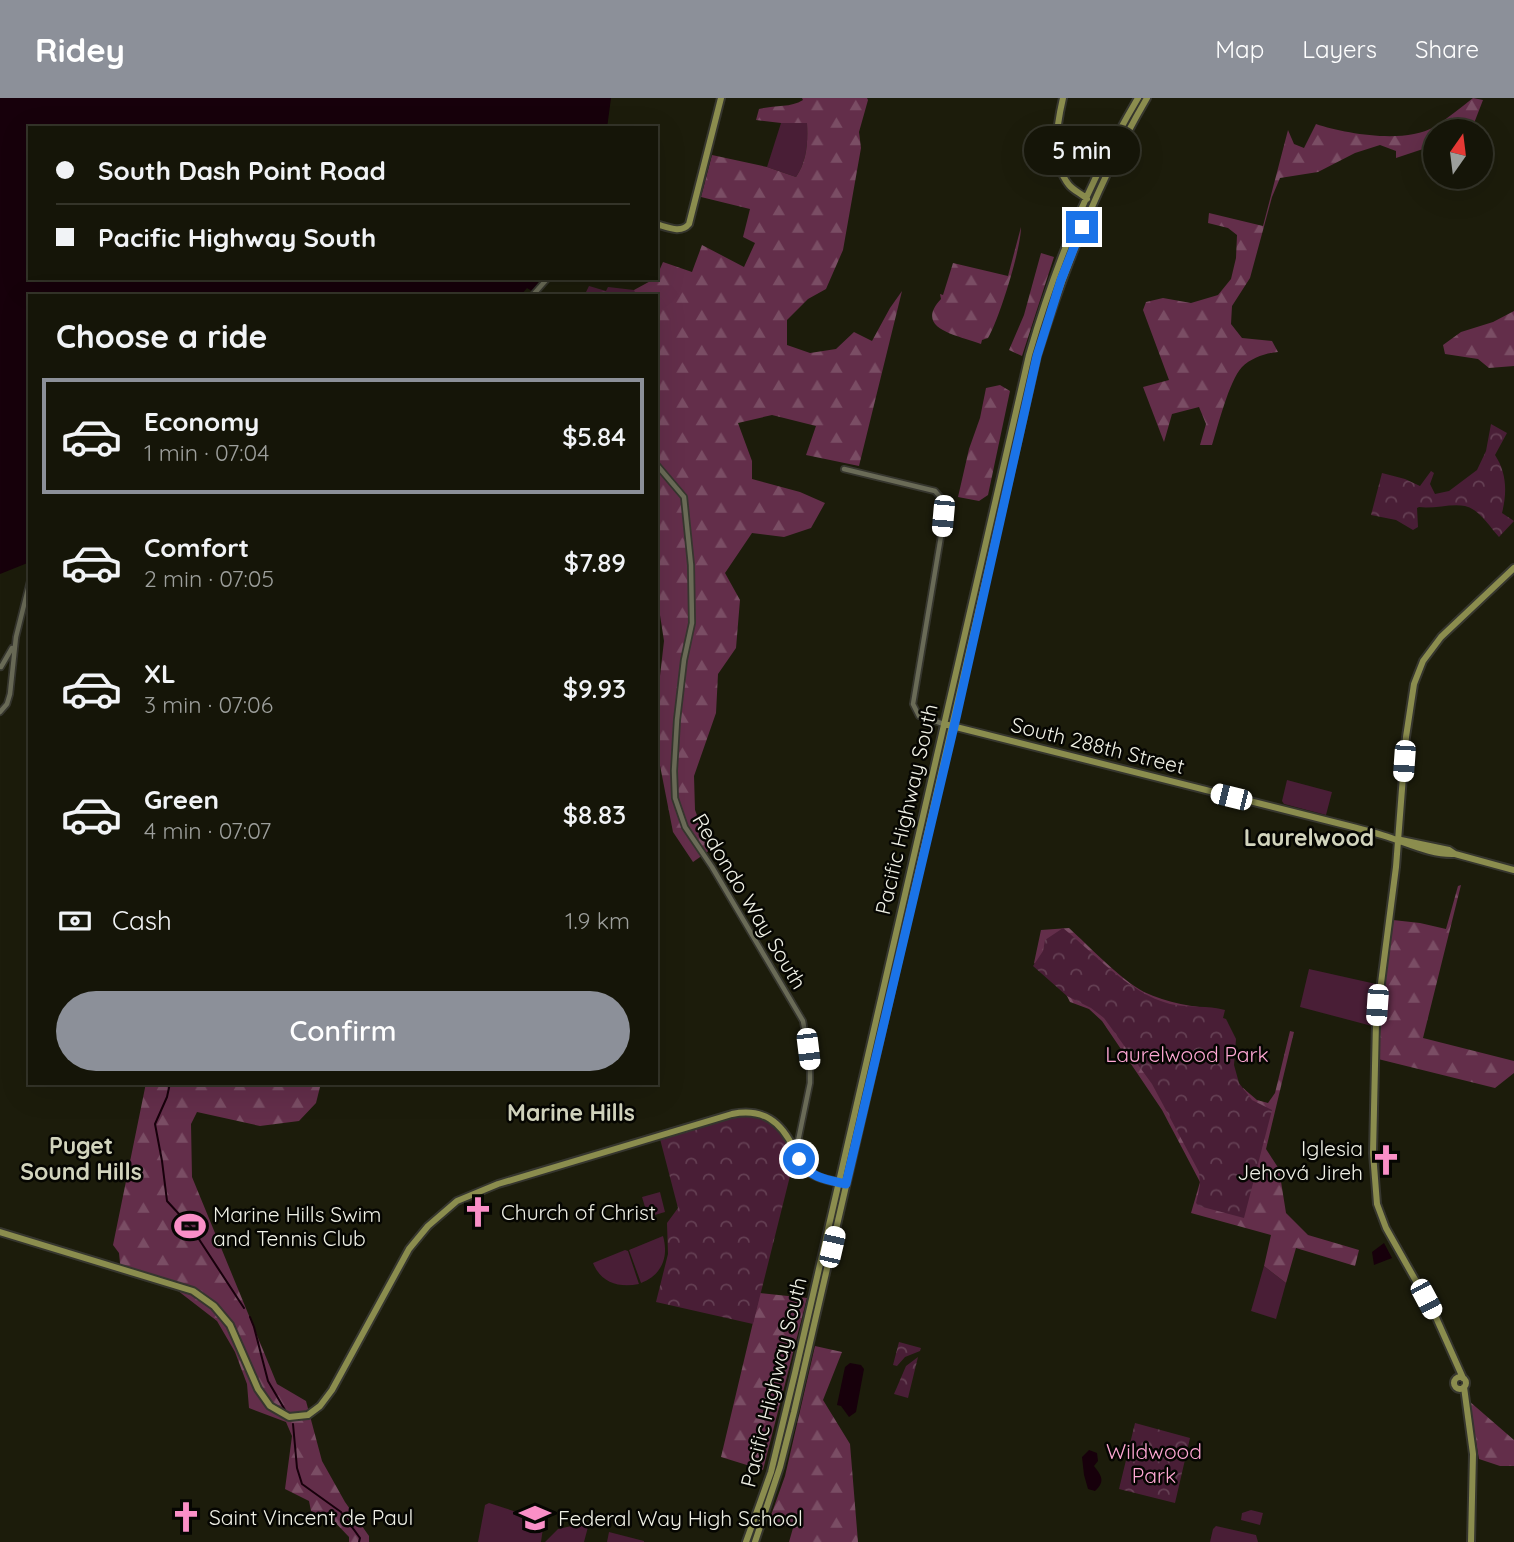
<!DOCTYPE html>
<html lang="en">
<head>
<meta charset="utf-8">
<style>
	body { margin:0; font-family:Quicksand,sans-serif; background:#222216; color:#f1f3f6; height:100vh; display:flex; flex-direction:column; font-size:26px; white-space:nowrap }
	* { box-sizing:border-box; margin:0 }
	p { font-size:23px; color:#9d9f9c }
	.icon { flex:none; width:38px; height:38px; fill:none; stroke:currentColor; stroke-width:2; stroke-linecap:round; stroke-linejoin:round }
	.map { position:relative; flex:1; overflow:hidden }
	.details { position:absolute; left:28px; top:196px; width:630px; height:791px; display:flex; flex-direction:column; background:#151508; border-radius:0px; box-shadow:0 7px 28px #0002,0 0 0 2px #343429 }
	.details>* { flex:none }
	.guide { position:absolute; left:28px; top:28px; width:630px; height:154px; border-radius:0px; box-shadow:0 7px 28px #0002,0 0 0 2px #343429; display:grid; align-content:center; height:154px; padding:0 28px; background:#151508 }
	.needle { width:46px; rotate:14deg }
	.buttons { position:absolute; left:1423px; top:21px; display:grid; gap:14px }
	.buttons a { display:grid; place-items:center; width:70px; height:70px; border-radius:50%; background:#151508; box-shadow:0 7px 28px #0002,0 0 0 2px #343429; font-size:35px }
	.end { position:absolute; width:32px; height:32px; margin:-16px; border:9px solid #1a73e8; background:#fff; box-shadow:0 0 0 4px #fff }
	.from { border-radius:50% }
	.bubble { position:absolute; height:49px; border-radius:24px; background:#151508; box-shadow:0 7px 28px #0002,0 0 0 2px #343429; font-size:23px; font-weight:600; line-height:49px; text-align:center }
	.car { position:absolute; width:21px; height:42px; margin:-21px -10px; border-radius:9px; box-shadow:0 0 5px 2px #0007; background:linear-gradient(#fff 24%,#345 0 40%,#fff 0 76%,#345 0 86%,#fff 0) }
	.guide b { display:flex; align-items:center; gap:24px; height:66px; font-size:26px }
	.guide b+b { border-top:2px solid #343429 }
	.guide i { width:18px; height:18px; background:#f1f3f6 }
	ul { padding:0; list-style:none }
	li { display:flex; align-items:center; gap:21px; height:116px; margin:0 14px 10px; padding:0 14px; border:4px solid transparent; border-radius:0px }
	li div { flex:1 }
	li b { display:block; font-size:26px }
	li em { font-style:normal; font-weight:600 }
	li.on { border-color:#8c9099 }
	li>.icon { width:63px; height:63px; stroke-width:1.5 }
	h2 { padding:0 28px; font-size:32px; line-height:84px }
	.pay { display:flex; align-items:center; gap:18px; height:77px; padding:0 28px; font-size:26px }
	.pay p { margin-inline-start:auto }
	.cta { display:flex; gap:14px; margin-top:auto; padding:14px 28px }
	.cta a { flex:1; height:80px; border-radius:42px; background:#8c9099; color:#fff; font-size:28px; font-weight:600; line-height:80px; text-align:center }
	header { display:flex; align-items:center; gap:42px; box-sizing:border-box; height:98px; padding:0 35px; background:#8c9099; color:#fff }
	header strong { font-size:33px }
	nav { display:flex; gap:38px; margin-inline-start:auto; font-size:24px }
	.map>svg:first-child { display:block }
</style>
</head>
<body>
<header>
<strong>Ridey</strong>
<nav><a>Map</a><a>Layers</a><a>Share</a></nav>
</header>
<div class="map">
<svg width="1514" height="1444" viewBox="0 0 1514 1444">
	<defs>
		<pattern id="forest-firs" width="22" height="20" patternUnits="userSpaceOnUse" patternTransform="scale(1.75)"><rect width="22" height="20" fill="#632e4a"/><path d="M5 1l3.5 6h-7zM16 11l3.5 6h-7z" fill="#7a4d64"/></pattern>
		<pattern id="park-crowns" width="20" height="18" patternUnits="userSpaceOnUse" patternTransform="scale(1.75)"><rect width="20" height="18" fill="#491e36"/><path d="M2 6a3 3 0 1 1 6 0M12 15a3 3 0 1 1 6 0" fill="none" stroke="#643f53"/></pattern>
	</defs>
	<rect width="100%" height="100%" fill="#1c1c0b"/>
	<path fill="#491e36" d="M781 25H807C808 44 807 63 796 79L767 69Z
		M1287 682 1332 694 1326 717 1284 706 1282 703Z
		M1309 871 1376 886 1372 928 1300 909Z
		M660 1094 665 1114 648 1119 642 1099Z
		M663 1138C669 1159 662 1177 641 1185L629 1152Z
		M625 1152 628 1153 639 1186C619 1190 601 1185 593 1165Z
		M1264 1168 1286 1185 1276 1221 1251 1213Z
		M489 1405 544 1423 541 1444H478L485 1407Z
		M1251 1412 1263 1415 1260 1427 1241 1422 1242 1415Z
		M576 1427 588 1429 584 1444H545L558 1431Z
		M1216 1428 1256 1437 1258 1444H1210L1213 1431Z
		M609 1434 644 1443V1444H607Z"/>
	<path fill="url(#forest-firs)" d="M802 0H867L868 2 859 34 861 50 843 152 826 191 808 201 787 222V247L810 255 836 251 854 234 872 243 890 210 902 193 859 368 806 357 816 328 772 317 738 325 752 363V381L800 394 825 405 811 430 784 439 752 435 725 475 740 502 736 550 718 576 716 615 694 678 695 712 710 752 693 764 673 734 656 647V613L664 543 656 491V198H635L634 192 656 180 663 164 692 174 702 147 744 169 755 145 743 139 750 111 701 99 712 57 767 69 796 79C807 63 808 44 807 25H781L756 22 759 11C774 7 790 10 803 2Z
		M1473 0 1483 2 1471 33H1435V47L1396 60V53L1380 47 1355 55 1318 74 1280 80 1272 99 1250 180 1232 208 1231 226 1242 240 1272 243 1278 254C1266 255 1251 260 1242 269 1229 283 1218 328 1212 347H1200L1206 326 1199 309 1172 316 1164 344 1143 289 1169 282 1143 212 1146 204 1163 200 1191 205 1218 197 1231 181 1236 160 1237 137 1228 130 1208 125 1209 115 1263 128 1288 32 1294 46 1304 50 1316 26C1346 36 1405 46 1434 29 1447 21 1460 10 1473 0Z
		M1021 129C1021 151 999 222 988 240L982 242 981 246C958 237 913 231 941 201L940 196 943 197 953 165 1008 178Z
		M1041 155 1054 159 1022 258 1009 252 1024 217Z
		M1514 213V268L1489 270 1478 261 1445 256 1443 247 1461 234 1493 224Z
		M1000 287 1010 293 988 397 979 403 958 399 969 351 980 320 986 290Z
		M1461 787 1423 940 1514 963V975L1495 990 1378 961 1386 864 1393 822 1420 825 1446 831 1458 788Z
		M1069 830C1090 849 1120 881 1144 894 1167 905 1194 909 1218 911L1241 996 1243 990 1257 1002 1268 1005 1275 995 1290 933 1294 934 1266 1051 1279 1071 1286 1115 1308 1137 1359 1152 1355 1168 1296 1150 1286 1185 1264 1168 1271 1137 1191 1115 1200 1084 1162 1012 1102 923 1089 911 1070 904 1063 890 1034 865 1041 832Z
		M146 985H321L316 1005 299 1023 260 1028 197 1014 191 1026 192 1079 277 1286 306 1303 322 1363 345 1404 369 1438V1444H349V1439L331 1420 311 1413 309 1403 285 1391 292 1338 286 1324 249 1310 247 1286 235 1254 217 1223 173 1189 121 1175 119 1155 113 1147Z
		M760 1195 807 1200 763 1372 721 1359Z
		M815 1248 842 1254 823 1302 850 1346 858 1444H789L793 1430 769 1423 785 1378Z
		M1469 1303 1514 1342V1368H1500L1479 1361Z"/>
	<path fill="url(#park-crowns)" d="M589 188 606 193 608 189 634 192 635 198H584Z
		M1491 326 1507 335 1495 357C1507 375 1507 395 1502 415L1514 423 1499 439C1490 429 1479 411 1465 408 1452 405 1434 411 1419 409L1417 410 1418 429 1413 432 1396 422 1371 417 1382 375 1405 381 1420 388 1431 373 1434 375 1430 386 1435 396 1449 393 1477 372 1486 353Z
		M1063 830C1095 856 1129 895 1170 906 1189 910 1207 907 1225 912L1223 920 1226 921 1236 941 1234 967 1239 985 1252 1002 1272 1012 1244 1120 1199 1108 1196 1105 1200 1087 1199 1074 1152 986 1104 920 1091 910 1067 898 1033 868 1043 853 1045 842Z
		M739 1015 773 1021 796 1054 753 1226 656 1204 668 1156 667 1125 678 1110 659 1037Z
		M899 1244 921 1250 920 1253 905 1259 897 1268 893 1267Z
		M918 1259 908 1300 894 1296 906 1268Z
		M1135 1325 1190 1340 1175 1405 1119 1391Z"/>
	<path fill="#17000b" d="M0 0H611L607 30H30V180H542L532 193 527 190 520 198H30V464L0 476Z
		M1384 1145 1392 1160 1374 1167 1372 1154Z
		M850 1265 861 1267 864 1271 856 1314 849 1319 841 1308 837 1307 845 1269Z
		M1089 1352 1097 1355 1098 1363 1094 1368C1101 1377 1106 1383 1095 1393L1088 1391 1084 1377 1082 1359Z"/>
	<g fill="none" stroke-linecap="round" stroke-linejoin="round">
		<path stroke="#17000b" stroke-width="2" d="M170 985 167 999 155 1026 162 1063 167 1103 191 1129 244 1210
			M250 1219 254 1229 268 1283 285 1312
			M293 1326 297 1370 302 1386 341 1414 360 1440 359 1444"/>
		<defs>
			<path id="minor" d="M532 198 548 180
				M656 366 684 399 691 467 692 525 684 562 677 622 674 673 675 700 685 729 712 769 803 923 810 965V985L796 1053
				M844 371 935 393 942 401V432L913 606 919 618 944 626
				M1 569 12 550
				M0 614 7 606 10 596 16 539 30 483"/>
			<path id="major" d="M1063 0C1057 26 1050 64 1069 87 1074 93 1082 96 1087 101
				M656 126C667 129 681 136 689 126L721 0
				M944 626 1349 728C1364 732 1380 736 1394 741 1414 748 1434 757 1455 756L1514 772
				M1401 742 1449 752 1455 756
				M0 1134 193 1193 214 1208 230 1227 258 1291 270 1308 289 1319 308 1317 320 1308 332 1292 409 1151 428 1128 457 1103 498 1086 732 1016C763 1010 781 1023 794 1051 797 1058 799 1065 805 1071 815 1080 828 1082 841 1085
				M1454 1285a6 6 0 1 1 12 0a6 6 0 1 1-12 0Z
				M1463 1280 1434 1215 1386 1130 1377 1106 1373 1055 1376 924 1396 769 1406 639 1414 586 1423 563 1441 539 1514 470
				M1464 1289 1473 1356 1471 1444
				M746 1444 771 1374 795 1275 1029 257C1055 167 1090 81 1138 0
				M755 1444 780 1369 794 1314 1037 258C1065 168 1099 82 1147 0"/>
		</defs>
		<use href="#minor" stroke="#36362e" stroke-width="8"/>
		<use href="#major" stroke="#36362e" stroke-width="10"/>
		<use href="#minor" stroke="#6a6b57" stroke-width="4.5"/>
		<use href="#major" stroke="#8b8d4e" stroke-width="6"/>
	</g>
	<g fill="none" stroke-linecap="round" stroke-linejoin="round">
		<path stroke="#1a73e8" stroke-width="9" d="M799 1061C809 1080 827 1082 846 1086L956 620 1037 258 1061 182 1082 129"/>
	</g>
	<defs>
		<symbol id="church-bare" viewBox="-9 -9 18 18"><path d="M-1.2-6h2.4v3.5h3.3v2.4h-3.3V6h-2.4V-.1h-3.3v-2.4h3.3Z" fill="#fa8fc7" stroke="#060602" stroke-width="2.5" paint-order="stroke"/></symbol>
		<symbol id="stadium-bare" viewBox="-9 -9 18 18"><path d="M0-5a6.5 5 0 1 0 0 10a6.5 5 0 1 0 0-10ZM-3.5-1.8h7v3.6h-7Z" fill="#fa8fc7" stroke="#060602" stroke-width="2.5" paint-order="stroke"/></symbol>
		<symbol id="school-bare" viewBox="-9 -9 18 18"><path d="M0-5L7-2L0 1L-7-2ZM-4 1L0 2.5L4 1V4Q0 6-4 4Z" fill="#fa8fc7" stroke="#060602" stroke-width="2.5" paint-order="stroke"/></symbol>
	</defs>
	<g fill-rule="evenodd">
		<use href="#church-bare" x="1364" y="1040" width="44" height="44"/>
		<use href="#church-bare" x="456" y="1092" width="44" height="44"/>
		<use href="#stadium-bare" x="168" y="1106" width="44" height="44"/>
		<use href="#church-bare" x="164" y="1397" width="44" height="44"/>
		<use href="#school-bare" x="513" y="1398" width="44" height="44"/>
	</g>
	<g text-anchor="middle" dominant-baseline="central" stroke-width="5" stroke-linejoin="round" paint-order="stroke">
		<g font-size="21" fill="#f0f1e6" stroke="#060602">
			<text transform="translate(1098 647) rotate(14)">South 288th Street</text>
			<text transform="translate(906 711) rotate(-77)">Pacific Highway South</text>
			<text transform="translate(750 803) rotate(59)">Redondo Way South</text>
			<text transform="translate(773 1284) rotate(-76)">Pacific Highway South</text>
		</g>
		<g font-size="21" fill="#ffa8d4" stroke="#060602">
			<text x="1187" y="956">Laurelwood Park</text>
			<text x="1154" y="1353">Wildwood<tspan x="1154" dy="24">Park</tspan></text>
		</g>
		<g font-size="21" fill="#f0f1e6" stroke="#060602" text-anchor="start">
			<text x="1363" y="1050" text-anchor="end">Iglesia<tspan x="1363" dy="24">Jehová Jireh</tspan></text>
			<text x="501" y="1114">Church of Christ</text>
			<text x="213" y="1116">Marine Hills Swim<tspan x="213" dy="24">and Tennis Club</tspan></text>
			<text x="209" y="1419">Saint Vincent de Paul</text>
			<text x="558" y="1420">Federal Way High School</text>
		</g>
		<g font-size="23" font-weight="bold" fill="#d2d4bd" stroke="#060602">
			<text x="1309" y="739">Laurelwood</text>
			<text x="571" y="1014">Marine Hills</text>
			<text x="81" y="1047">Puget<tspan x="81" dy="26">Sound Hills</tspan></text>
		</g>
	</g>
</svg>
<div class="buttons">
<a><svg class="needle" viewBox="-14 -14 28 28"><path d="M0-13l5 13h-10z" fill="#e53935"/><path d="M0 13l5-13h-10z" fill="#9d9f9c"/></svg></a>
</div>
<i class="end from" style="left:799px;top:1061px"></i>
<i class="end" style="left:1082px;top:129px"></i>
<div class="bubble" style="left:1024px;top:28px;width:116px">5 min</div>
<i class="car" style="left:943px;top:418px;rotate:185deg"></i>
<i class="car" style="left:1404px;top:663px;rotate:184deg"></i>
<i class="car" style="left:1231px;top:699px;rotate:284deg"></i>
<i class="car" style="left:1377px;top:907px;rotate:184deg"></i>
<i class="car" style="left:808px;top:951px;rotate:173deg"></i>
<i class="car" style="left:832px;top:1149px;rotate:13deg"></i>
<i class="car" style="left:1426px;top:1201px;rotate:152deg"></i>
<div class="guide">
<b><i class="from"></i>South Dash Point Road</b>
<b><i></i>Pacific Highway South</b>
</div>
<section class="details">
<h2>Choose a ride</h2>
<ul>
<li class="on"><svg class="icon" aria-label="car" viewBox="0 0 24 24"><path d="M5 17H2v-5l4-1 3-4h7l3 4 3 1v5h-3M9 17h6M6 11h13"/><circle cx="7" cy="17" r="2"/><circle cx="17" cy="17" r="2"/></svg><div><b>Economy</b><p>1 min · 07:04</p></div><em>$5.84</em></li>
<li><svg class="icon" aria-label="car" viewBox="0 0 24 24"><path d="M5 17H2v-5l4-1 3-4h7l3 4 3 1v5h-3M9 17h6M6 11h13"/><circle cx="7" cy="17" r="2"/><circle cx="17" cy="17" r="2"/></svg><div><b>Comfort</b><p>2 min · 07:05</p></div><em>$7.89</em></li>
<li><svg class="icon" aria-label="car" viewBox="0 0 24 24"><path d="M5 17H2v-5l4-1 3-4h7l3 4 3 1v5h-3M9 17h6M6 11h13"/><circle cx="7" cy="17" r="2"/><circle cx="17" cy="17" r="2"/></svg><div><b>XL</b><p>3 min · 07:06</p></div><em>$9.93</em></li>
<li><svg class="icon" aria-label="car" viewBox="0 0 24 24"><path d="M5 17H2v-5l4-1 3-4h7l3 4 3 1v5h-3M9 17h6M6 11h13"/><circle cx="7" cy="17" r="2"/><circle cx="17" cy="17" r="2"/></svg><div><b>Green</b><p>4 min · 07:07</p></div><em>$8.83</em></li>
</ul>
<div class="pay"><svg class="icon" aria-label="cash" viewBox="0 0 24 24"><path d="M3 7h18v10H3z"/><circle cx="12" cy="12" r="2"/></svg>Cash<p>1.9 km</p></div>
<div class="cta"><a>Confirm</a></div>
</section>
</div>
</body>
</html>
